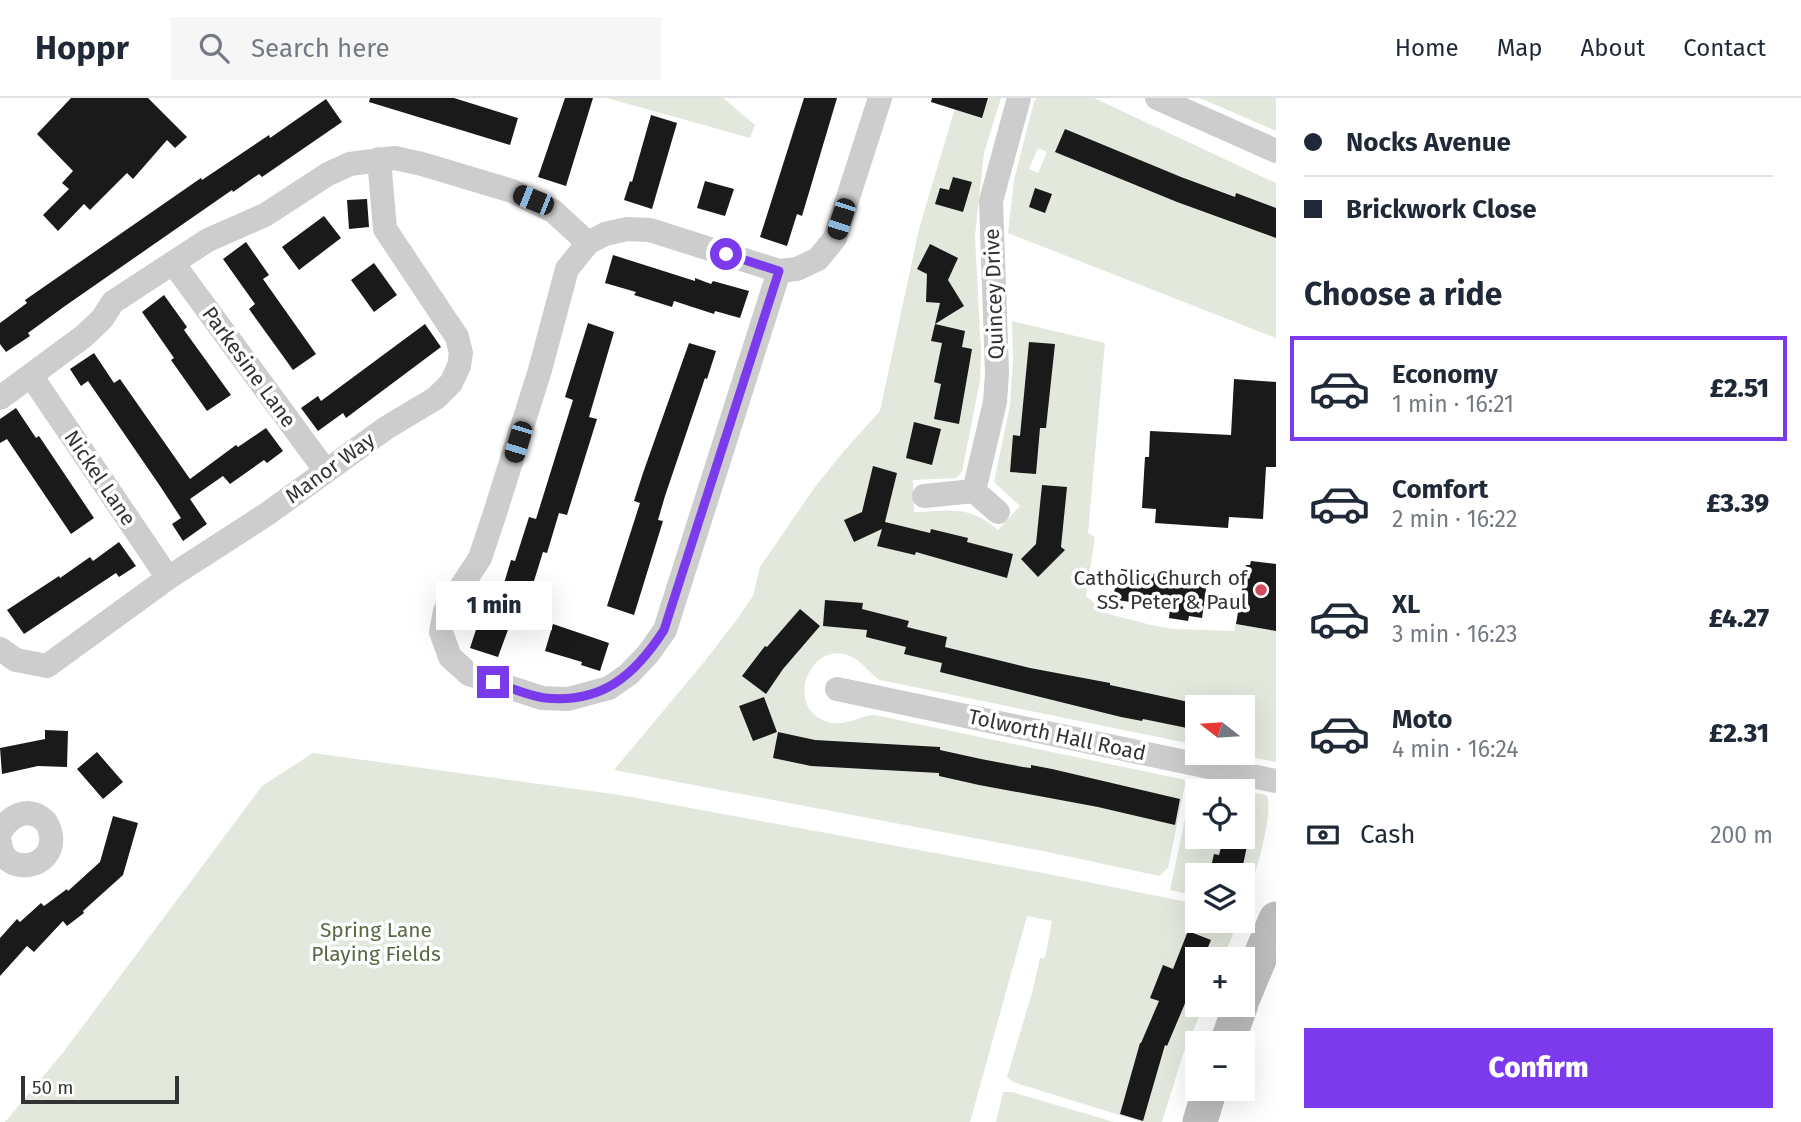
<!DOCTYPE html>
<html lang="en">
<head>
<meta charset="utf-8">
<style>
	body { margin:0; font-family:"Fira Sans",sans-serif; background:#f6f6f7; color:#1f2937; height:100vh; display:flex; flex-direction:column; font-size:26px; white-space:nowrap }
	* { box-sizing:border-box; margin:0 }
	p { font-size:23px; color:#747a83 }
	.icon { flex:none; width:38px; height:38px; fill:none; stroke:currentColor; stroke-width:2; stroke-linecap:round; stroke-linejoin:round }
	.map { position:relative; flex:1; overflow:hidden }
	.details { display:flex; flex-direction:column; background:#fff; width:525px }
	.details>* { flex:none }
	.banner { display:grid; align-content:center; height:154px; padding:0 28px; background:#fff }
	.needle { width:46px; rotate:287deg }
	.controls { position:absolute; left:1185px; top:597px; display:grid; gap:14px }
	.controls a { display:grid; place-items:center; width:70px; height:70px; border-radius:0px; background:#fff; box-shadow:0 7px 28px #0002; font-size:35px }
	.scale { position:absolute; left:21px; bottom:18px; width:158px; box-sizing:border-box; padding-left:7px; border:4px solid #333; border-top:0; font-size:19px; line-height:24px; white-space:nowrap; color:#333; -webkit-text-stroke:5px #fff; paint-order:stroke }
	.end { position:absolute; width:32px; height:32px; margin:-16px; border:9px solid #7c3aed; background:#fff; box-shadow:0 0 0 4px #fff }
	.from { border-radius:50% }
	.bubble { position:absolute; height:49px; border-radius:0px; background:#fff; box-shadow:0 7px 28px #0002; font-size:23px; font-weight:800; line-height:49px; text-align:center }
	.car { position:absolute; width:21px; height:42px; margin:-21px -10px; border-radius:9px; box-shadow:0 0 5px 2px #0007; background:linear-gradient(#222 24%,#8ab4d8 0 40%,#222 0 76%,#8ab4d8 0 86%,#222 0) }
	.banner b { display:flex; align-items:center; gap:24px; height:66px; font-size:26px }
	.banner b+b { border-top:2px solid #e0e1e3 }
	.banner i { width:18px; height:18px; background:#1f2937 }
	ul { padding:0; list-style:none }
	li { display:flex; align-items:center; gap:21px; height:105px; margin:0 14px 10px; padding:0 14px; border:4px solid transparent; border-radius:0px }
	li div { flex:1 }
	li b { display:block; font-size:26px }
	li em { font-style:normal; font-weight:800 }
	li.on { border-color:#7c3aed }
	li>.icon { width:63px; height:63px; stroke-width:1.5 }
	h2 { padding:0 28px; font-size:32px; line-height:84px }
	.pay { display:flex; align-items:center; gap:18px; height:77px; padding:0 28px; font-size:26px }
	.pay p { margin-inline-start:auto }
	.primary-button { display:flex; gap:14px; margin-top:auto; padding:14px 28px }
	.primary-button a { flex:1; height:80px; border-radius:0px; background:#7c3aed; color:#fff; font-size:28px; font-weight:800; line-height:80px; text-align:center }
	header { display:flex; align-items:center; gap:42px; box-sizing:border-box; height:98px; padding:0 35px; background:#fff; border-bottom:2px solid #e0e1e3 }
	header strong { font-size:33px }
	nav { display:flex; gap:38px; margin-inline-start:auto; font-size:24px }
	.search { width:490px; height:63px; background:#f6f6f7; display:flex; align-items:center; gap:18px; box-sizing:border-box; padding:0 24px; border-radius:0px; color:#747a83; font-size:26px }
	main { display:flex; flex:1; min-height:0 }
	.map>svg:first-child { display:block }
</style>
</head>
<body>
<header>
<strong>Hoppr</strong>
<div class="search"><svg class="icon" aria-label="search" viewBox="0 0 24 24"><circle cx="10" cy="10" r="6"/><path d="M15 15l6 6"/></svg>Search here</div>
<nav><a>Home</a><a>Map</a><a>About</a><a>Contact</a></nav>
</header>
<main>
<div class="map">
<svg width="1276" height="1024" viewBox="0 0 1276 1024">
	<rect width="100%" height="100%" fill="#fff"/>
	<path fill="#e3e8dd" fill-rule="evenodd" d="M607 0H723L755 27 750 40Z
		M958 0H1001L984 55 975 138 981 255 980 283 962 374 956 380 913 382 914 414C950 413 968 406 998 432L1020 408 994 384 1010 307 1013 261 1012 223 1105 245 1088 435 1095 439 1086 498 1105 515 1151 527 1173 531 1234 533 1236 526 1276 533V664L1229 655 1242 654V609H1197V647L880 582C869 575 862 563 850 558 808 540 781 616 833 625 848 627 861 617 875 617L1186 682 1168 770 1159 778 1048 754 614 672 705 563 738 520 753 498 760 469 815 389 844 353 880 313 919 131Z
		M1037 0H1094L1276 85V240L1008 135 1014 82 1034 4ZM1038 50 1047 54 1038 75 1029 71Z
		M1200 0H1276V33Z
		M313 655 620 697 1038 774 1197 806V822L1238 823 1223 861H1197V906L1204 907 1183 956 1162 1024H1142L1013 984 1007 979 1032 895 1040 860H1045L1052 823 1027 818 970 1024H5L65 952 262 688Z
		M1193 684 1266 697C1276 709 1253 787 1244 807L1242 777H1197V798L1170 792ZM1197 693H1242V738H1197Z
		M1003 994H1012L1114 1024H996Z"/>
	<path fill="#1a1a1a" d="M71 0H148L187 39 175 50 167 42 133 81 127 75 90 112 84 106 58 133 43 117 69 91 62 85 73 73 37 36Z
		M370 0H454L518 20 510 47 369 4Z
		M565 0H593L566 88 538 79Z
		M804 0H837L802 118 797 116 787 148 760 139Z
		M932 0H988L982 20 931 4Z
		M326 1 342 24 262 79 259 76 233 94 232 92 65 208 28 235 30 238 6 254 0 246V225L27 205 25 202 201 80 202 82 269 37 270 40Z
		M651 17 677 25 652 111 624 102 630 83 632 84Z
		M1065 31 1181 79 1235 99 1236 95 1276 110V140L1177 104 1055 54Z
		M953 79 972 84 963 114 935 106 940 90 949 92Z
		M705 83 734 91 725 118 697 110Z
		M1035 90 1052 96 1045 115 1029 109Z
		M367 101 369 129 349 131 347 102Z
		M324 118 341 140 299 172 282 149Z
		M246 144 269 177 263 181 316 256 293 272 249 211 255 206 223 161Z
		M930 146 958 160 948 182 964 208 935 226 965 233 962 249 972 251 959 326 934 321 941 286 934 284 942 245 931 243 940 205 926 204 927 176 917 171Z
		M613 157 695 183V180L711 186 713 183 749 193 740 220 715 213 714 216 674 203 672 209 634 197 636 194 605 185Z
		M374 165 397 197 374 214 351 182Z
		M164 197 187 229 184 232 231 297 207 313 171 262 174 260 142 214Z
		M588 225 614 234 589 319 597 321 567 417 559 415 547 455 543 454 529 499 521 496 498 559 470 550 487 498 499 502 511 462 515 463 529 419 536 421 573 302 565 299Z
		M425 226 441 249 346 320 343 315 318 333 301 310 318 298 321 303Z
		M1029 244 1055 246 1046 330H1040L1036 376 1010 374 1013 337 1020 338Z
		M689 245 716 253 707 281 705 280 665 398 658 422 663 423 634 517 607 508 640 405 634 403 643 375Z
		M94 255 114 285 120 281 190 381 236 347 238 349 266 330 283 353 267 365 264 362 230 386 223 378 190 401 207 426 183 443 172 426 181 420 160 388 88 283 81 288 70 271Z
		M1234 281 1276 284V369H1266L1263 421 1229 419 1228 430 1155 425 1156 411 1142 410 1145 359H1149L1150 333 1231 337Z
		M16 310 36 340 39 338 94 420 71 436 7 341 0 345V321Z
		M914 324 941 331 932 367 906 360Z
		M873 368 897 375 885 424 930 435 931 431 968 440 967 444 1013 456 1007 480 916 454 915 457 877 448 882 431 854 444 844 422 862 414Z
		M1042 387 1067 389 1061 449 1065 452 1038 479 1021 461 1036 446Z
		M119 444 136 468 119 479 116 475 24 536 7 512 59 478 60 480 90 459 93 463Z
		M1251 463 1276 466V533L1236 526 1246 467H1250Z
		M1121 471 1207 484 1202 520 1189 518 1188 523 1169 520 1170 510 1117 502 1118 495H1114L1117 479H1120Z
		M825 502 863 505 862 511 909 523 907 529 947 539 945 549 1030 570 1110 585V587L1198 606 1192 631 1143 621 1142 623 1121 619 940 574 942 565 904 556 906 549 866 539 867 532 823 528Z
		M800 511 820 528 783 571 766 596 742 578 765 548 767 549Z
		M553 526 609 545 600 573 581 567 582 564 545 553Z
		M764 599 777 634 753 643 739 608Z
		M45 632 68 633 67 669 38 668 2 676 0 650 45 641Z
		M778 634 815 642 940 649V652L981 661 1023 669 1031 670V667L1052 671 1180 701 1175 727 1098 709 979 687 939 678V675L811 668 773 660Z
		M97 654 123 684 103 701 77 671Z
		M113 718 138 725 123 777 83 813 84 815 67 828 63 823 34 854 27 848 0 878V840L17 821 20 824 41 805 44 808 67 791 68 793 100 764Z
		M1224 738H1249L1241 777H1209L1214 756 1219 757Z
		M1188 833 1211 842 1203 861H1197V877L1167 948 1165 947 1143 1023 1120 1016 1140 945H1141L1159 903 1150 900 1163 867 1173 871Z"/>
	<g fill="none" stroke-linecap="round" stroke-linejoin="round">
		<path stroke="#cdcdcd" stroke-width="24" d="M1157 0 1276 53
			M173 165 325 372
			M779 173 665 532 648 556 629 576 609 590 568 601 542 600 469 576 450 559 441 534 445 513 480 460 495 415 540 272 567 171 588 145 605 136 627 131 650 132 779 173 797 171 818 161 835 140 880 0
			M32 279 168 480
			M0 300 84 238 102 221 113 204 208 142 265 117 328 76 350 66 395 60 422 66 512 93 553 113 588 145
			M974 393 995 304 997 275 991 103 1019 0
			M924 398 974 393 998 414
			M0 551 16 562 47 568 168 480 267 416 386 330 436 300 451 285 459 268 461 255 457 239 385 131 379 61
			M837 591 1276 683
			M0 735C9 718 28 707 45 723 49 727 50 732 51 738 55 772 3 779 0 745"/>
		<path stroke="#bdbdbd" stroke-width="35" d="M1242 902 1276 821
			M1227 945 1241 906
			M1200 1024 1210 990"/>
	</g>
	<g fill="none" stroke-linecap="round" stroke-linejoin="round">
		<path stroke="#7c3aed" stroke-width="9" d="M493 584C509 589 528 598 545 600 602 606 635 577 664 532L779 173 726 156"/>
	</g>
	<circle fill="#d24c5d" stroke="#fff" stroke-width="2.5" cx="1261" cy="492" r="7"/>
	<g text-anchor="middle" dominant-baseline="central" stroke-width="7" stroke-linejoin="round" paint-order="stroke">
		<g font-size="21" fill="#333" stroke="#fff">
			<text transform="translate(994 196) rotate(-92)">Quincey Drive</text>
			<text transform="translate(249 269) rotate(54)">Parkesine Lane</text>
			<text transform="translate(330 370) rotate(-36)">Manor Way</text>
			<text transform="translate(100 380) rotate(56)">Nickel Lane</text>
			<text transform="translate(1057 637) rotate(12)">Tolworth Hall Road</text>
		</g>
		<g font-size="21" fill="#333" stroke="#fff" text-anchor="end">
			<text x="1247" y="480">Catholic Church of<tspan x="1247" dy="24">SS. Peter &amp; Paul</tspan></text>
		</g>
		<g font-size="21" fill="#586a44" stroke="#fff">
			<text x="376" y="832">Spring Lane<tspan x="376" dy="24">Playing Fields</tspan></text>
		</g>
	</g>
</svg>
<div class="controls">
<a><svg class="needle" viewBox="-14 -14 28 28"><path d="M0-13l5 13h-10z" fill="#e53935"/><path d="M0 13l5-13h-10z" fill="#747a83"/></svg></a>
<a><svg class="icon" aria-label="locate" viewBox="0 0 24 24"><circle cx="12" cy="12" r="6"/><path d="M12 2v4M12 18v4M2 12h4M18 12h4"/></svg></a>
<a><svg class="icon" aria-label="layers" viewBox="0 0 24 24"><path d="M12 4l9 5-9 5-9-5zM3 14l9 5 9-5"/></svg></a>
<a>+</a>
<a>−</a>
</div>
<div class="scale">50 m</div>
<i class="end from" style="left:726px;top:156px"></i>
<i class="end" style="left:493px;top:584px"></i>
<div class="bubble" style="left:436px;top:483px;width:116px">1 min</div>
<i class="car" style="left:533px;top:102px;rotate:292deg"></i>
<i class="car" style="left:841px;top:121px;rotate:198deg"></i>
<i class="car" style="left:518px;top:344px;rotate:197deg"></i>
</div>
<section class="details">
<div class="banner">
<b><i class="from"></i>Nocks Avenue</b>
<b><i></i>Brickwork Close</b>
</div>
<h2>Choose a ride</h2>
<ul>
<li class="on"><svg class="icon" aria-label="car" viewBox="0 0 24 24"><path d="M5 17H2v-5l4-1 3-4h7l3 4 3 1v5h-3M9 17h6M6 11h13"/><circle cx="7" cy="17" r="2"/><circle cx="17" cy="17" r="2"/></svg><div><b>Economy</b><p>1 min · 16:21</p></div><em>£2.51</em></li>
<li><svg class="icon" aria-label="car" viewBox="0 0 24 24"><path d="M5 17H2v-5l4-1 3-4h7l3 4 3 1v5h-3M9 17h6M6 11h13"/><circle cx="7" cy="17" r="2"/><circle cx="17" cy="17" r="2"/></svg><div><b>Comfort</b><p>2 min · 16:22</p></div><em>£3.39</em></li>
<li><svg class="icon" aria-label="car" viewBox="0 0 24 24"><path d="M5 17H2v-5l4-1 3-4h7l3 4 3 1v5h-3M9 17h6M6 11h13"/><circle cx="7" cy="17" r="2"/><circle cx="17" cy="17" r="2"/></svg><div><b>XL</b><p>3 min · 16:23</p></div><em>£4.27</em></li>
<li><svg class="icon" aria-label="car" viewBox="0 0 24 24"><path d="M5 17H2v-5l4-1 3-4h7l3 4 3 1v5h-3M9 17h6M6 11h13"/><circle cx="7" cy="17" r="2"/><circle cx="17" cy="17" r="2"/></svg><div><b>Moto</b><p>4 min · 16:24</p></div><em>£2.31</em></li>
</ul>
<div class="pay"><svg class="icon" aria-label="cash" viewBox="0 0 24 24"><path d="M3 7h18v10H3z"/><circle cx="12" cy="12" r="2"/></svg>Cash<p>200 m</p></div>
<div class="primary-button"><a>Confirm</a></div>
</section>
</main>
</body>
</html>
